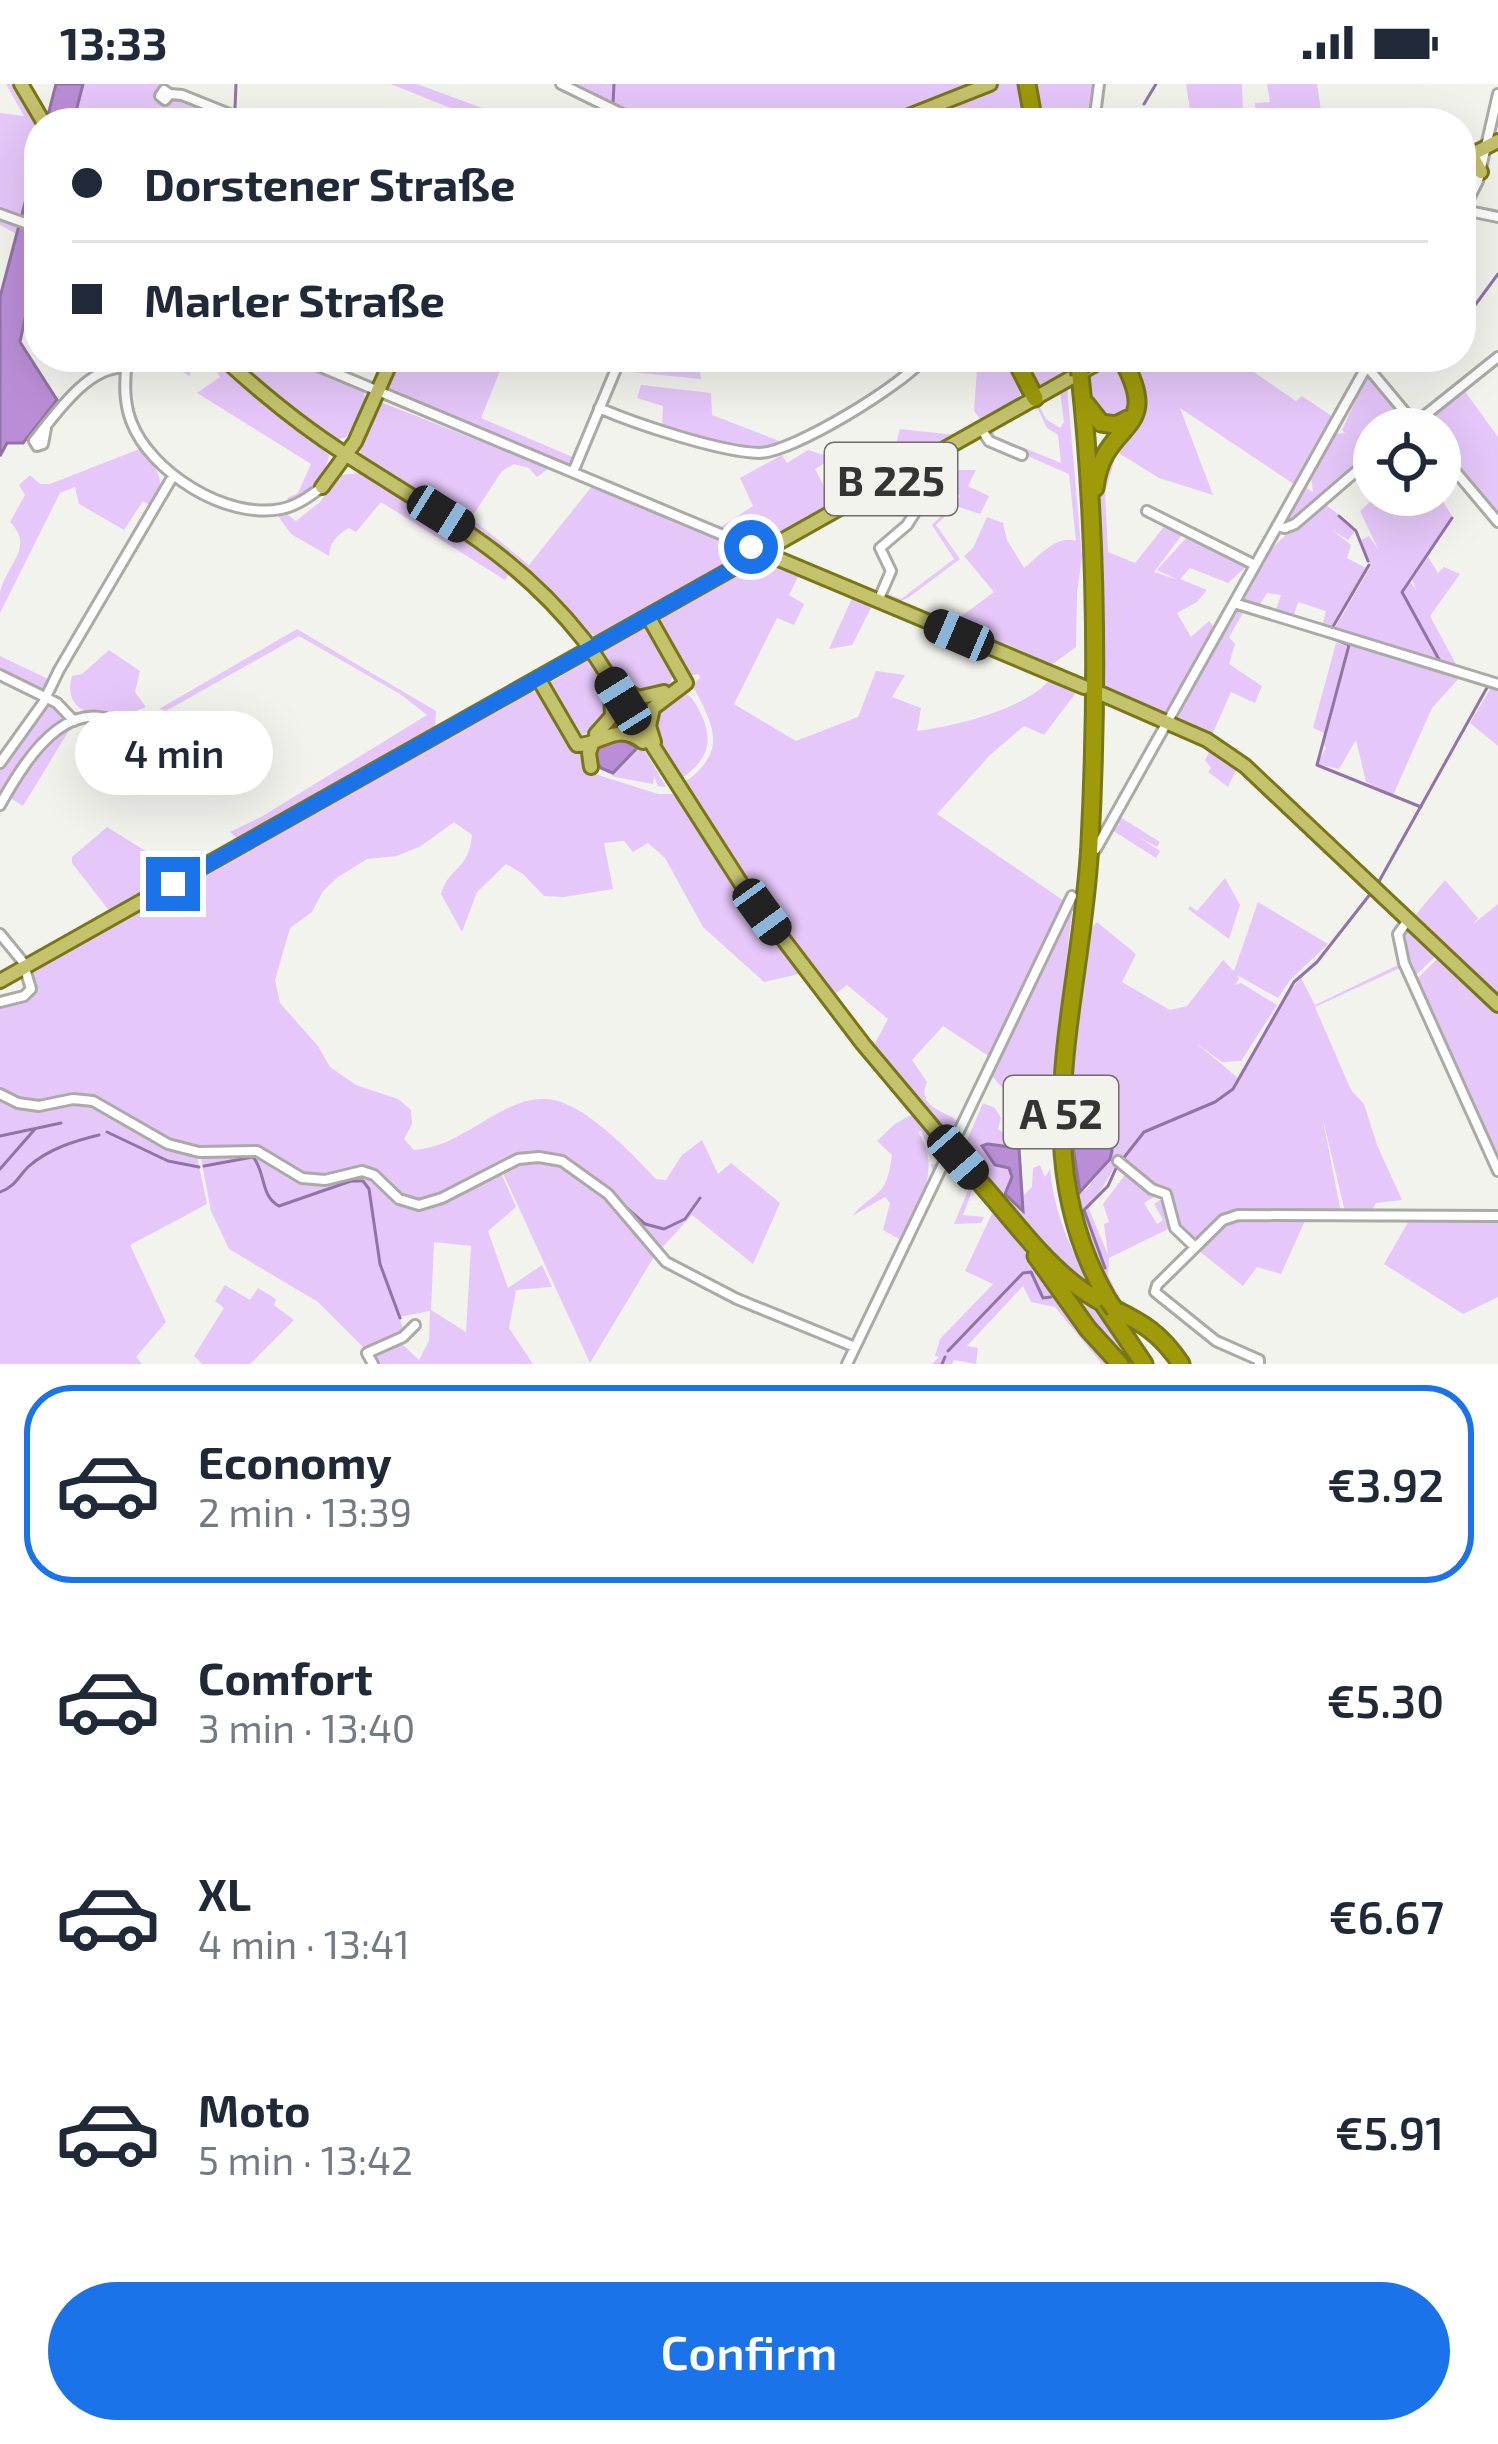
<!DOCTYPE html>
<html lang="en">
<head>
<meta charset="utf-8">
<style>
	body { margin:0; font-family:"Exo 2",sans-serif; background:#f6f6f7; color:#1f2937; height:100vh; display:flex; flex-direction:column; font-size:45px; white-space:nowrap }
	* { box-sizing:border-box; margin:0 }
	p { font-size:39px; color:#747a83 }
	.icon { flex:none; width:66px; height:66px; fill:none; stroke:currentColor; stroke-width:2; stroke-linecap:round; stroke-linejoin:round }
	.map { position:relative; height:1280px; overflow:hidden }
	.panel { display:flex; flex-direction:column; background:#fff; flex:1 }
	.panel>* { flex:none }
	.top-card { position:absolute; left:24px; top:24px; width:1452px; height:264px; border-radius:48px; box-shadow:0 12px 48px #0002; display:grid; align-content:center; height:264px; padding:0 48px; background:#fff }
	.tools { position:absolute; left:1353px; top:324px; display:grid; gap:24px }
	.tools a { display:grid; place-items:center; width:108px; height:108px; border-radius:50%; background:#fff; box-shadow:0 12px 48px #0002; font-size:60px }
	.end { position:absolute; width:54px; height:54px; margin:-27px; border:15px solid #1a73e8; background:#fff; box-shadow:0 0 0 6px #fff }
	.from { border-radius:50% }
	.bubble { position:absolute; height:84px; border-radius:42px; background:#fff; box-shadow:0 12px 48px #0002; font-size:39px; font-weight:600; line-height:84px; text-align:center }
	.car { position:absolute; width:36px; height:72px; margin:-36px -18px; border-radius:15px; box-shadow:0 0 9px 3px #0007; background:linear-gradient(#222 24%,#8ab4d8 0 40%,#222 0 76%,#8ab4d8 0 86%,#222 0) }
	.top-card b { display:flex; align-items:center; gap:42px; height:114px; font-size:45px }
	.top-card b+b { border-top:3px solid #e0e1e3 }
	.top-card i { width:30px; height:30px; background:#1f2937 }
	ul { padding:21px 0 0; list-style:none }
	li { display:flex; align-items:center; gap:36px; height:198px; margin:0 24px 18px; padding:0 24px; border:6px solid transparent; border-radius:48px }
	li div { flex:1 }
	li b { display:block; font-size:45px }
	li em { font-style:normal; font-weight:600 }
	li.selected { border-color:#1a73e8 }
	li>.icon { width:108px; height:108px; stroke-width:1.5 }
	.primary-button { display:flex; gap:24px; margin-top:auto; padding:24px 48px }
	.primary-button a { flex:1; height:138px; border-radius:72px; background:#1a73e8; color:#fff; font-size:48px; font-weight:600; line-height:138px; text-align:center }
	.status { display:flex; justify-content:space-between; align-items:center; height:84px; padding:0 60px; background:#fff; direction:ltr }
	.status svg { height:33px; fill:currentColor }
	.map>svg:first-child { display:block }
</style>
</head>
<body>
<div class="status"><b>13:33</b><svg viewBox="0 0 49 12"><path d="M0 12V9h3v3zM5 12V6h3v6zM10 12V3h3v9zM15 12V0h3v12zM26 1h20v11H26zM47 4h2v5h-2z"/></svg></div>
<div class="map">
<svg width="1498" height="1280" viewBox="0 0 1498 1280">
	<rect width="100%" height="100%" fill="#f3f3ee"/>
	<path fill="#e5c7f9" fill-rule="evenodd" d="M6 0H14L39 44 26 107 39 60V66L11 175 17 150 0 141V134L17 142V147L23 124 19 132 0 128V29L24 32Z
		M83 0H163L157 10 161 18 183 14 232 33 231 39H73Z
		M390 0H417L523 39C473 39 436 16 390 0Z
		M567 0H1104L1100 39H958L953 5 877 39H642Z
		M1186 0H1242L1243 28 1192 39Z
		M1267 0H1317L1323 39H1256L1255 19 1270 18Z
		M155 273H215L265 321 329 371C325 395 309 407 289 417L287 414 298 409 311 380 197 309 220 293 209 276 198 274 191 279 190 292Z
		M225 273H288L363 307 367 319 346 353 335 357Z
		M397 273H438L502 282 481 334 575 374 565 381 388 306Z
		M625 273H666L699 284 701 295 620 287Z
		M978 273H1009L1022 302 1019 314 982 337 974 327Z
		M1021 273H1066L1067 290 1039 302Z
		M1124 273H1232L1296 317 1302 312 1333 333 1295 401 1180 324 1213 411 1159 394 1117 368 1105 408 1108 468 1135 479 1167 439 1185 447 1154 488 1178 496 1157 486 1189 451 1248 481 1228 499 1190 484 1180 495 1207 506 1197 518 1177 529 1191 553 1209 537 1215 544 1165 629 1102 606 1100 400 1103 387 1137 334Z
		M1113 279 1133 312 1127 332 1109 339 1091 325 1086 291Z
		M1367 292 1411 339 1405 345H1374V370C1349 389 1306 434 1283 441L1305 403 1313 408 1311 392 1335 350 1345 349 1342 346Z
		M641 301 711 309 712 331 782 358 758 366 662 343 663 322 637 314Z
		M1067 303 1082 473 1077 508 1076 563 1051 581 1005 559 999 563 948 542 994 508 964 472 973 464 987 433 1003 439 1007 456 1024 484C1039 472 1057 450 1076 457L1069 390 993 357 986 347 1037 318 1046 335 1060 344 1064 338 1060 307ZM1036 321 1047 344 1058 351 1061 379 995 352 993 347Z
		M1462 303 1498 353V430L1453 375 1449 377 1440 367V345H1421L1418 338Z
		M380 318 549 384 537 393 529 384 514 380 502 387 471 434 529 481 593 401 730 461 731 478 597 552 589 549C526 475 445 425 363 373L357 363 374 321Z
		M900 345 956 351 885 391 858 383 894 367Z
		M142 364C173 405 160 407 137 448L134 446 149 421 143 417 124 446 79 420 75 403 60 409 0 529C0 522 0 516 0 509 5 482 36 463 10 438L25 411 19 401 30 391 40 400H50Z
		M808 366 833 374 815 385 826 406 862 386 883 392 765 456 757 457 719 444 753 422 740 394 782 371 787 379Z
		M958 386H976L968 402 989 412 980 430 956 422 936 441 960 475 908 514 896 519 885 509 901 515 954 475 932 441 960 412 954 408Z
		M359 389 433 430 511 487 505 496 381 418 356 448 349 444C336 451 330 459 329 472L291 450 278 432 283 427 296 437 320 418 340 391Z
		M1377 411H1439L1452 432 1402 505 1410 498 1416 505 1412 496 1428 473 1438 489 1444 483 1460 490 1430 532 1458 584 1443 580 1419 538 1441 580 1332 549 1371 482 1361 456 1369 452 1379 467 1360 427Z
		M1321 417 1353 442 1355 447 1348 456 1331 445 1351 461 1347 474 1366 484 1329 546 1321 545 1326 527 1298 518 1292 537 1274 531 1281 511 1267 509 1257 525 1240 518 1267 469Z
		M767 478 799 491 789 511 804 520 794 541 777 534 734 620 796 657 858 633 876 587 905 591 892 613 921 624 917 647C954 643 1029 624 1051 594L1073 603 1075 610 1044 651 1024 642 990 671 937 730 1067 819 990 973 943 942 912 976 927 998C916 1023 943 1026 959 1038L951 1055 874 961 888 935 847 901 834 911 743 792 681 701C729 668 715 644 692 600L700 594 699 590 689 592 656 538 657 533 752 480Z
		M853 512 873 520 852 561 829 565Z
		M1236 520 1244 527 1229 553 1235 560 1229 580 1262 602 1255 619 1231 608 1211 653 1180 638 1177 629Z
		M638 543 649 545 673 588 670 602C630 623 618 597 597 566Z
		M297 545 436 627 435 643 238 755 230 748 261 733 427 631 400 610 299 552 166 627 159 625Z
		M1336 559 1347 562 1324 649 1313 644Z
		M1350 561 1461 592 1432 624 1393 711 1366 698 1356 656 1339 685 1317 680 1326 664 1323 659Z
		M109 566 140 587 135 608 146 623C118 636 59 638 72 592L82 590Z
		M0 572 48 595 42 606 0 585Z
		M588 575C606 605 625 634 582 651L550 599Z
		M1492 602 1498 604V662L1470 639Z
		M529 607 539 609 592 689 658 710H673L805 892 799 890 764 898 703 843 665 774 648 759 633 768 624 757 604 759 613 805 564 813 544 812 523 790 506 780 477 808 462 848 441 810C448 783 469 787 472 751L454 738 421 762 397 772 367 775 338 793 323 807 312 828 290 844 275 896 280 919 318 962 330 983 356 1001 398 1015 411 1026 412 1040 404 1055 414 1066C441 1064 460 1051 483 1038 501 1027 523 1014 544 1015 582 1015 631 1069 656 1095L666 1096 682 1071 702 1056 718 1090 731 1079 780 1119 753 1180 692 1131 658 1168 635 1137H640L569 1078 520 1073 429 1118 405 1116 363 1086 336 1092 302 1093 266 1070 179 1062 94 1017 23 1019 0 1007V919L36 909 30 890 212 784Z
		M679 607C691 611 694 616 700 628 716 659 706 678 679 696L659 664 653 632Z
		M46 621 65 631V636L34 661 0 716V684Z
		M65 643 68 648 23 722 9 713 42 659Z
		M616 649 642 662 666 703 658 702 654 692 653 700 615 693 596 683 591 663Z
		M1211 664 1237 684 1228 703 1208 688 1211 684 1205 676Z
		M1120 733 1160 758 1157 763 1137 752 1160 767 1156 774 1112 746 1116 740 1121 742 1117 738Z
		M107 743 181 789 111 829 72 779V773Z
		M1225 794 1240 821 1229 855 1188 825 1190 822 1197 827Z
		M1445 796 1478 834 1473 840 1498 820V915L1412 835Z
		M1258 818 1328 860 1290 896 1278 914 1237 891 1239 895 1235 901 1241 899 1277 921 1241 977 1222 978 1196 959 1238 994 1282 917 1301 894 1315 921 1398 881 1400 884 1315 923 1351 1006 1364 1020 1377 1061 1402 1116 1376 1119 1371 1128H1345L1322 1031 1341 1129 1308 1130 1281 1190 1257 1183 1243 1202 1170 1144 1109 1174 1108 1191 1124 1223 1115 1219 1094 1177 1075 1121 1066 1029 1089 847 1097 838 1136 870 1122 898 1170 926 1187 922 1223 876 1234 887ZM1112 1067 1110 1076 1085 1107 1075 1090 1074 1072ZM1119 1076 1159 1105 1167 1124 1160 1116 1154 1120 1163 1136 1157 1140 1144 1119 1159 1110 1125 1091 1103 1120 1109 1138 1104 1140 1108 1171 1089 1125Z
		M1068 827 1072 828 1047 1041 1034 1055 1019 1060 1024 1111 1032 1103 1033 1084 1040 1081 1045 1093 1050 1085C1056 1158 1102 1221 1142 1280H1102L1055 1223 1031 1218 1023 1202 967 1262 978 1264 976 1280 954 1276 952 1280H932L939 1273 935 1272 940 1255 993 1200 965 1187 995 1123 1010 1121 965 1061 983 1019 995 1024 1001 1034 998 1045 1016 1056 1005 1031 1017 1020 991 991Z
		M1408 841 1438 870 1415 892 1399 851Z
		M1439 873 1498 928V1076L1415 897Z
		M0 1012 11 1019 86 1017 101 1023 145 1052 197 1073 207 1120 130 1161 166 1238 136 1273 142 1280H0Z
		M915 1029 947 1068 937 1087 932 1085 931 1080 938 1081 939 1070 931 1069 921 1047 918 1048C943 1085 918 1121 901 1156L883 1146 890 1119 885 1113 852 1132C877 1104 886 1116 892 1071L877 1057 895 1040Z
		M203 1070H263L297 1095 368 1090 394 1113 419 1123 500 1087 516 1123 488 1147 508 1204 542 1181 552 1203 516 1206 509 1244 533 1280H375L372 1276 377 1268 367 1267 318 1218 229 1165 211 1127 201 1075ZM434 1158 471 1162 466 1248 431 1226ZM430 1227 429 1257 419 1276 397 1255 405 1250 399 1233Z
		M537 1074C589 1084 624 1131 655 1171L590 1279 502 1087 504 1082Z
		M952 1074 993 1121 992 1125 973 1105 963 1131 984 1133 981 1139 954 1140 969 1104 958 1090 944 1089Z
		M1498 1134V1213L1463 1230 1384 1180 1410 1135Z
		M225 1201 250 1216 258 1204 276 1215 274 1221 294 1236 250 1280H202L194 1272 224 1224 215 1217Z"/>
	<path fill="#ba8ed6" stroke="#9273a5" stroke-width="3" d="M56 0H83L73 39H46Z
		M39 66V169L20 258 57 316 23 359H7L0 372V213Z
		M622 655 637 664 613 689 601 684 593 673 597 662Z
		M1078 999 1089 1007 1104 1009 1112 1067 1110 1075 1080 1108 1071 1050Z
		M987 1060 1019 1064 1023 1127 1005 1110 1012 1093 1009 1084 995 1081 982 1062Z"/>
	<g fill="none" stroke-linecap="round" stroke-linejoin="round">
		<path stroke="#9273a5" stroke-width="3" d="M613 20 614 0
			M1144 20 1156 0
			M235 24 236 0
			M198 39 200 27 232 39
			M1462 239 1498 190
			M1339 432 1356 447 1368 477
			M1331 546 1369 481
			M1327 552 1349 561 1317 681 1421 723
			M1442 581 1402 508 1452 434
			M1377 801 1489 600
			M107 1048 168 1077 199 1083
			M0 1052 61 1039
			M1122 1076 1144 1048 1215 1018 1233 1005 1294 898 1317 878 1371 809
			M569 1078 596 1097
			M204 1082 253 1073C266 1088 260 1112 279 1122L351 1097H363L369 1105 380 1180 400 1234
			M0 1085 35 1045
			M484 1088 508 1076
			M0 1108C15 1103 18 1093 28 1083 48 1065 74 1057 99 1051
			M621 1119 645 1140 664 1145 685 1135 700 1114
			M1105 1184 1084 1126 1108 1102 1117 1082
			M948 1267 1023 1189 1031 1188 1043 1214 1051 1213
			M942 1280 945 1273"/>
		<defs>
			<path id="minor" d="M561 0 641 39
				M170 10 164 6 160 12 165 16 170 10 182 11 252 39
				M1094 39 1099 0
				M1464 126 1498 133
				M0 130 39 144
				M1461 130 1478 97 1498 10
				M127 273C125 296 123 315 131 337 150 388 226 436 281 425 297 422 310 412 322 403
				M297 273 761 467
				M562 273 617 281
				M1359 273 1419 345
				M599 324C636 340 720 368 759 369 792 369 905 300 925 273
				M1408 345 1498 273
				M982 346 989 357 1022 371
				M34 357C55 331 89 280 126 284
				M34 357 37 362 43 360 46 344
				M1440 369 1498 438
				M573 388 621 273
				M1147 427 1255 481
				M1277 442 1285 444 1295 440 1374 372
				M878 517 891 487 880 464 907 441 914 430
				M1234 519 1498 600
				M0 591 57 619 74 637
				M0 679 43 619 59 586 173 392
				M0 721C29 669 76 595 141 655
				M1096 765 1372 273
				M1408 836 1398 850 1404 879 1498 1087
				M0 850 23 878 31 905 24 912 0 918
				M0 1010 18 1019 39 1022 73 1015 93 1017 168 1060 199 1068 257 1067 302 1094 325 1096 362 1087 374 1091 399 1115 419 1121 442 1114 518 1075 539 1073 562 1077 608 1110 666 1178 737 1215 855 1263
				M1118 1077 1152 1105 1166 1110 1175 1144 1195 1163
				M373 1280 367 1269 403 1253 415 1241
				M847 1280 1072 812
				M1259 1280V1276L1216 1257 1155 1208 1157 1201 1223 1136 1238 1131 1498 1132"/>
			<path id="major" d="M21 0 44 39
				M891 39 990 0
				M1464 75 1475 77 1481 88
				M1461 76 1498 57
				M222 273C260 308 301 342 345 370 437 430 514 467 584 556
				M322 403 355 358 393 273
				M762 468 1084 603
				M648 532 686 599
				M596 573 742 801 863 960 947 1060
				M538 594 577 661
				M618 601 638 614 664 608
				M1102 610 1207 656 1245 682 1498 921
				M596 650 612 632 611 606
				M654 658 649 642 653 624 686 599
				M577 661C602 661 617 637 643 658
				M591 683 589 669 593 657
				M0 897 1108 273
				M958 1073 976 1094"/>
			<path id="highway" d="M1027 0 1034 39
				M1014 273 1035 314
				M1080 291C1097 447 1098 602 1090 759 1082 919 1021 1067 1108 1216
				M1086 320 1101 339 1116 341 1128 335
				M1095 404C1103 333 1166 352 1121 273
				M976 1094C1008 1129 1039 1174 1078 1203 1119 1234 1149 1231 1181 1280
				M1036 1172 1088 1245 1120 1280
				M1104 1221 1144 1280"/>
		</defs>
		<use href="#minor" stroke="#ababa6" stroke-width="14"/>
		<use href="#major" stroke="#797618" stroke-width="18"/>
		<use href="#highway" stroke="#797618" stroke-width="21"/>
		<use href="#minor" stroke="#fff" stroke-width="8"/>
		<use href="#major" stroke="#c5c26c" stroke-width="12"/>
		<use href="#highway" stroke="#9e9a0a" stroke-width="15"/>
		<defs>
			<path id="major-bridge" d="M584 556 596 573
				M947 1060 958 1073"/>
			<path id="highway-bridge" d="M1078 277 1080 291
				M1108 1216 1115 1226"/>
		</defs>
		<use href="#major-bridge" stroke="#797618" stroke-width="18" stroke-linecap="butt"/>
		<use href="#highway-bridge" stroke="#797618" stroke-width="21" stroke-linecap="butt"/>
		<use href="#major-bridge" stroke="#c5c26c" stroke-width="12"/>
		<use href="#highway-bridge" stroke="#9e9a0a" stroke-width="15"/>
	</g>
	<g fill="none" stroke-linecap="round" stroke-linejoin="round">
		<path stroke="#1a73e8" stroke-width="15" d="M173 800 744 478 743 460 751 463"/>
	</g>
	<g text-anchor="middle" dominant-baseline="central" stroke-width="9" stroke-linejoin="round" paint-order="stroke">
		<g fill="#f3f3ee" stroke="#6d6d6a" stroke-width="3">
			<rect x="825" y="359" width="132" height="72" rx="9"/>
			<rect x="1004" y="992" width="114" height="72" rx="9"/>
		</g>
		<g font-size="42" font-weight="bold" fill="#343432">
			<text x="891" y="395">B 225</text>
			<text x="1061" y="1028">A 52</text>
		</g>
	</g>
</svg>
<div class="tools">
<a><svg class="icon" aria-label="locate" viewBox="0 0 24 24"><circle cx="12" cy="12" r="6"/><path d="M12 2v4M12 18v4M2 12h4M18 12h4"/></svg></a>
</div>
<i class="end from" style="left:751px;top:463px"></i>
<i class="end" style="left:173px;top:800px"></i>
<div class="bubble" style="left:75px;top:627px;width:198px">4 min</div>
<i class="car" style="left:441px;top:430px;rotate:122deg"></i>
<i class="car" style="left:959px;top:551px;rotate:293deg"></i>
<i class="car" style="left:623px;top:617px;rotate:328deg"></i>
<i class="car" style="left:762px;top:828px;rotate:144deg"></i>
<i class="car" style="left:958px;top:1073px;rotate:139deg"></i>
<div class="top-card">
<b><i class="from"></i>Dorstener Straße</b>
<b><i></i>Marler Straße</b>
</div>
</div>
<section class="panel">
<ul>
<li class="selected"><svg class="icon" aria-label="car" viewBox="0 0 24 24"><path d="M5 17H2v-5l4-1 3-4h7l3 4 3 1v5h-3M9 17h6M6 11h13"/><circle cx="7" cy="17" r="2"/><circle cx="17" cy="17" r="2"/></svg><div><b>Economy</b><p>2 min · 13:39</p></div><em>€3.92</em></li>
<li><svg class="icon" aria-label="car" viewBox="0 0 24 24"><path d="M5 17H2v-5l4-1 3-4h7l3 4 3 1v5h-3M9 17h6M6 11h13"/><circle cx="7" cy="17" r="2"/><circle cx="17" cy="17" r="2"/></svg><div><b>Comfort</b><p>3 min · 13:40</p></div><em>€5.30</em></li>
<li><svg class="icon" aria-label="car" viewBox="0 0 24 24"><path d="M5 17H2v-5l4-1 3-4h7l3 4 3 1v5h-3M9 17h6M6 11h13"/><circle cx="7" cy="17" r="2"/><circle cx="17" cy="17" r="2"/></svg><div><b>XL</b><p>4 min · 13:41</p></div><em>€6.67</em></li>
<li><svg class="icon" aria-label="car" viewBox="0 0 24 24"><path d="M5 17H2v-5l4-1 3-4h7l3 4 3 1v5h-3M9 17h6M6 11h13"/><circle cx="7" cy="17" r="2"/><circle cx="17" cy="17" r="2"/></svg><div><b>Moto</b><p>5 min · 13:42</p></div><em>€5.91</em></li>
</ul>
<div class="primary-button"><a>Confirm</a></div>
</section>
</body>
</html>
